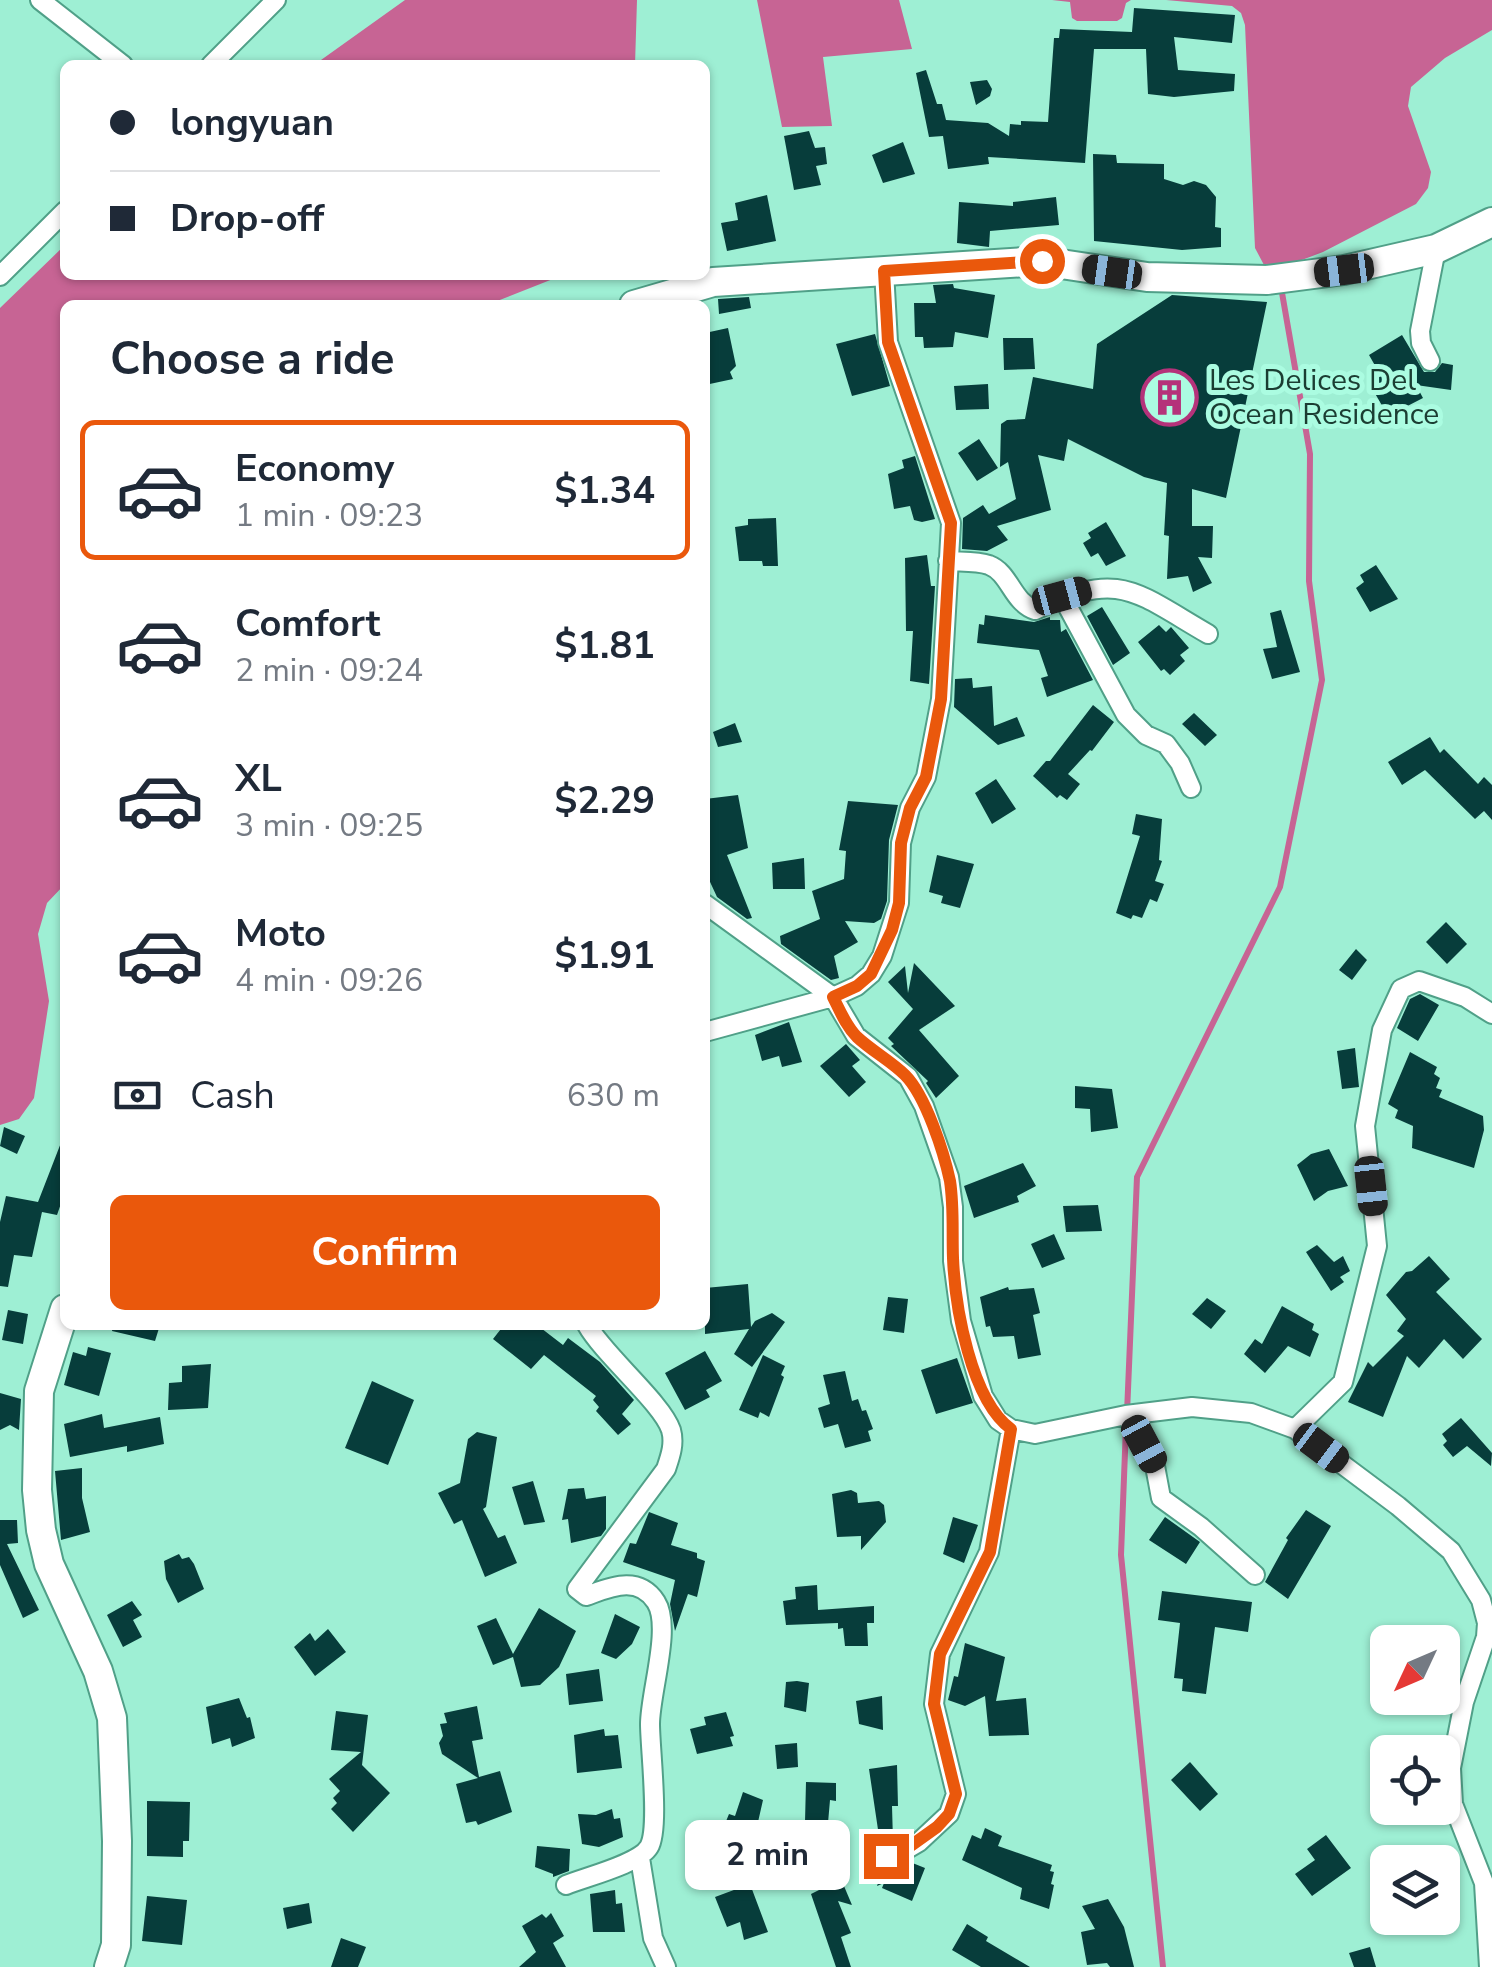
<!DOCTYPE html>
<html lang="en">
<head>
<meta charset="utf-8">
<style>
	body { margin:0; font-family:"Nunito Sans",sans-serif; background:#f6f6f7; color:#1f2937; height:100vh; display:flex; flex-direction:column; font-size:38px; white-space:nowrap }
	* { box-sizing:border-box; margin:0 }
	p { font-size:32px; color:#747a83 }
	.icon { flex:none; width:55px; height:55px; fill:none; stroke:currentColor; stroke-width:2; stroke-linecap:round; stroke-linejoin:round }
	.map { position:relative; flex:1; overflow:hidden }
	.drawer { position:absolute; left:60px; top:300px; width:650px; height:1030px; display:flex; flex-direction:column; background:#fff; border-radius:15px; box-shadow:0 2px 8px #0004 }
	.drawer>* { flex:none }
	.banner { position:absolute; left:60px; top:60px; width:650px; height:220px; border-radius:15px; box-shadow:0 2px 8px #0004; display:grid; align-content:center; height:220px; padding:0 50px; background:#fff }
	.needle { width:65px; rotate:226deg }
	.tools { position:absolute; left:1370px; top:1625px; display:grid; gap:20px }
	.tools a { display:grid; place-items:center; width:90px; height:90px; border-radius:15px; background:#fff; box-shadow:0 2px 8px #0004; font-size:50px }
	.end { position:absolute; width:45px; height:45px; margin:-22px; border:12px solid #ea580c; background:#fff; box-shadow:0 0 0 5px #fff }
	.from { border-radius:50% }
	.bubble { position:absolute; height:70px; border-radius:15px; background:#fff; box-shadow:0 2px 8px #0004; font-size:32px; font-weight:700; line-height:70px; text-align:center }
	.car { position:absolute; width:30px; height:60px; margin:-30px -15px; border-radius:12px; box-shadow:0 0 8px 2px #0007; background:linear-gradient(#222 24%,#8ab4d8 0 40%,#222 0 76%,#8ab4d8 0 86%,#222 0) }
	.banner b { display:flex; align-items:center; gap:35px; height:95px; font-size:38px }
	.banner b+b { border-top:2px solid #e0e1e3 }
	.banner i { width:25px; height:25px; background:#1f2937 }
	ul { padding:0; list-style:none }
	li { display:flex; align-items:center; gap:30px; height:140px; margin:0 20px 15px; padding:0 30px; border:5px solid transparent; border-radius:15px }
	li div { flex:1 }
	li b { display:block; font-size:38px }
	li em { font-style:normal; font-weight:700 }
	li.on { border-color:#ea580c }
	li>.icon { width:90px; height:90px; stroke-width:1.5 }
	h2 { padding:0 50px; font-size:45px; line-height:120px }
	.pay { display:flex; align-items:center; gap:25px; height:110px; padding:0 50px; font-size:38px }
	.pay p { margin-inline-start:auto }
	.primary-button { display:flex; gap:20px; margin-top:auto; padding:20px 50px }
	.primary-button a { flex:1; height:115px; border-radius:15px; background:#ea580c; color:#fff; font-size:40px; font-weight:700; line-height:115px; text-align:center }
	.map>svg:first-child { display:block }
</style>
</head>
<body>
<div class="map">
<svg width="1492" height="1967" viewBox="0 0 1492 1967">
	<rect width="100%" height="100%" fill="#9eefd4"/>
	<path fill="#c76494" d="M405 0H637L635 65H314Z
		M757 0H899L912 49 823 57 832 126 782 127Z
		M1052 0H1131L1126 3 1122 18 1117 21H1077L1072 18 1070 2Z
		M1166 0H1492V30L1445 58 1411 87 1408 106 1431 172 1428 188 1416 204 1323 252 1278 269 1264 265 1255 248 1245 25 1241 13 1232 6Z
		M65 245V275H563L487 305H65V884L47 903 38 934 49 1001 34 1098 19 1119 0 1125V308Z"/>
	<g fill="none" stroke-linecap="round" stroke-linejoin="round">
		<path stroke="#c76494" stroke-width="6" d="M1127 1413 1137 1177 1280 887 1322 680 1309 581 1310 454 1281 287
			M1126 1426 1121 1555 1163 1967"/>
	</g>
	<path fill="#073d3b" d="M1134 8 1235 15 1232 43 1174 37 1178 70 1235 74 1234 91 1174 97 1148 94 1146 49H1094L1085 163 988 157 989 164 948 169 943 136 929 137 916 73 926 70 937 104H942L946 120 988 123 1009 136 1010 124 1021 125V121L1048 122 1054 38H1059L1060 29 1132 32Z
		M987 80 992 89 990 96 976 105 970 82Z
		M809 131 815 148 825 147 827 164 816 166 821 185 794 190 784 136Z
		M903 142 915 174 883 183 872 155Z
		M1093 154 1116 155 1117 163 1164 164V179L1183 185 1194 181 1206 185 1216 197 1215 227 1221 228V247L1182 250 1094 241Z
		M767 195 776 241 727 251 721 223 738 220 735 203Z
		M1056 197 1059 225 990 231 989 247 957 243 959 202 1013 206V202Z
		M953 284 954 288 995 295 988 338 955 332 953 347 924 348 923 337H915L914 303H936L933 285Z
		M1172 295 1267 302 1226 498 1192 489V526H1213L1212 558 1198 557 1212 583 1193 592 1188 576 1167 579 1169 536 1164 535 1167 483 1144 477 1068 439 1064 461 1038 455 1051 510 997 526 1008 540 987 551 962 549 963 518 983 505 989 514 1016 499 1008 462 1000 467 1001 424 1007 420 1025 419 1033 377 1093 389 1097 344Z
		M749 297 751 308 719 314 718 299Z
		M728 328 736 366 730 372 733 379 705 385V333Z
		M875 334 890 386 852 396 836 344Z
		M1402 335 1424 372H1435L1442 363 1453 365 1451 390 1416 385 1423 398 1388 416 1369 383 1381 376 1369 355Z
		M1003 338H1033L1035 369 1004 370Z
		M988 384 989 409 956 410 954 386Z
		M979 439 998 468 977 481 958 453Z
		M915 456 935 519 922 522 914 520 910 506 894 509 888 474 904 468 902 460Z
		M776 518 778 566H763L762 561H739L735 527 748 525V519Z
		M1106 522 1126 556 1106 566 1098 553 1091 557 1083 543 1091 538 1088 533Z
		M927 555 931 586H935L929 684 910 681 913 631H906L905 558Z
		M1376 565 1398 599 1370 612 1356 588 1364 582 1360 575Z
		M1102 607 1130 653 1113 665 1087 616Z
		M1281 610 1300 672 1272 679 1263 649 1277 647 1270 613Z
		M985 615 1034 622 1050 617V620H1060L1061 632 1066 629 1093 680 1047 697 1041 678 1048 676 1039 650 977 643 979 624 984 625Z
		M1159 625 1166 632 1171 627 1189 648 1180 655 1185 661 1170 675 1164 669 1161 671 1138 642Z
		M972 678 973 688 992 686 994 726 1017 717 1025 736 998 745 954 707 955 679Z
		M1093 705 1114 722 1092 751 1090 750 1068 774 1080 784 1067 800 1060 795 1057 798 1033 776 1046 761H1050Z
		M1194 713 1217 735 1205 746 1182 724Z
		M735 723 742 742 718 747 713 732Z
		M1430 737 1440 753 1444 749 1478 784 1484 777 1492 785V820L1484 811 1475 819 1425 770 1402 785 1388 762Z
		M996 779 1016 809 992 824 975 793Z
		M738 795 748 848 727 855 752 918 747 919 717 897 705 871V799Z
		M848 801 898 805 889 840 887 901 881 919 874 923 845 921 858 942 834 956 839 978 831 980 781 944 780 936 820 919 812 891 844 879 846 851 839 850Z
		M1136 814 1162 819 1159 860 1162 861 1155 881 1164 884 1157 902 1150 899 1142 918 1133 915 1131 919 1116 913 1140 836 1132 834Z
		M937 855 974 864 960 908 941 903 943 896 929 892Z
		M804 858 805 889H773L772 863Z
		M1446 922 1467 944 1447 964 1426 942Z
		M1356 949 1367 960 1352 980 1339 970Z
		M914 963 955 1006 919 1030 959 1076 936 1098 926 1083 928 1081 891 1046 894 1044 888 1038 913 1009 888 982 905 966 908 993Z
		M1420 994 1439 1005 1418 1041 1397 1028 1410 999Z
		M789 1022 802 1062 782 1067 779 1056 762 1061 755 1035Z
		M846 1044 860 1060 852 1066 866 1082 849 1097 820 1066Z
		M1355 1048 1359 1087 1342 1089 1337 1051Z
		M1410 1052 1437 1067 1434 1074 1440 1078 1436 1088 1442 1090 1439 1097 1483 1116 1484 1130 1474 1168 1412 1148 1413 1126 1395 1118 1398 1110 1388 1104Z
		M1075 1086 1112 1089 1118 1128 1091 1132 1090 1109 1075 1108Z
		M4 1127 25 1136 17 1154 0 1146Z
		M64 1135 65 1192 57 1215 42 1212 32 1257 14 1255 8 1287 0 1286V1222L6 1196 38 1202Z
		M1329 1149 1348 1186 1328 1191 1314 1201 1297 1165 1311 1154Z
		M1023 1163 1036 1186 1017 1196 1019 1202 974 1218 964 1186Z
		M1098 1205 1102 1231 1066 1232 1063 1206Z
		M1054 1234 1065 1259 1042 1268 1031 1244Z
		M1317 1245 1334 1262 1343 1256 1350 1271 1340 1277 1344 1282 1331 1291 1306 1252Z
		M1429 1256 1450 1279 1436 1292 1482 1339 1463 1359 1444 1339 1419 1368 1407 1356 1383 1417 1348 1402 1368 1362 1373 1367 1404 1336 1397 1331 1406 1319 1386 1295 1406 1272 1412 1271Z
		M748 1284 751 1327 755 1321 772 1313 785 1322 752 1367 734 1354 749 1329 705 1334V1288Z
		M1008 1287 1009 1290 1034 1288 1040 1313 1033 1315 1041 1355 1018 1359 1014 1336 993 1337 990 1326 986 1327 980 1297Z
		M888 1297 908 1299 904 1333 883 1330Z
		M1207 1298 1226 1311 1211 1329 1192 1314Z
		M1282 1306 1314 1324 1312 1330 1319 1334 1310 1357 1288 1346 1265 1373 1244 1354 1255 1339 1262 1344Z
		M8 1310 28 1314 23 1344 2 1340Z
		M113 1325H160L155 1341 112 1331Z
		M504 1325H537L563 1345 568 1338 600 1362 634 1400 622 1414 631 1424 618 1435 596 1411 599 1407 593 1400 596 1396 544 1355 531 1369 493 1339Z
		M88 1347 111 1353 99 1396 64 1385 73 1352 86 1356Z
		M705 1351 722 1381 706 1390 710 1397 685 1410 665 1373Z
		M763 1355 785 1366 781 1375 784 1377 769 1417 760 1412 758 1418 739 1410Z
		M957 1358 973 1403 936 1414 921 1370Z
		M211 1364 208 1408 168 1410 169 1383 182 1382V1366Z
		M845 1371 852 1401 858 1399 862 1411 866 1410 873 1429 868 1431 871 1441 845 1448 838 1424 824 1428 818 1408 830 1404 823 1375Z
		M372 1381 414 1400 388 1465 345 1448Z
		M0 1393 21 1399 19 1430 10 1425 0 1430Z
		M102 1414 104 1428 160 1417 164 1444 127 1452V1446L70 1457 64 1424Z
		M1461 1418 1492 1453 1491 1466 1467 1446 1453 1457 1443 1445 1447 1441 1442 1434Z
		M477 1432 497 1437 486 1507 483 1509 498 1538 505 1535 517 1563 485 1577 462 1520 454 1524 438 1493 460 1483 468 1439Z
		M82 1468V1498L90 1532 61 1540 55 1471Z
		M533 1481 545 1522 524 1525 512 1487Z
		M584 1488 586 1499 606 1496V1529L601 1536 571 1543 568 1519 562 1520 568 1489Z
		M851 1490 857 1493 858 1503 879 1501 884 1505 886 1522 861 1550V1536L837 1537 832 1494Z
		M1306 1510 1331 1526 1288 1599 1265 1582 1288 1540 1286 1538Z
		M649 1512 678 1523 671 1545 697 1553V1558L705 1561 697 1597 688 1594 675 1631 670 1604 675 1580 623 1562 630 1543 636 1544Z
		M953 1517 978 1525 964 1563 943 1554Z
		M1165 1517 1200 1542 1186 1564 1149 1540Z
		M0 1520H17L18 1543 7 1544 39 1610 23 1618 0 1565Z
		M179 1554 182 1559 189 1557 194 1564 204 1589 178 1603 166 1579 164 1561Z
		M817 1585 818 1610 874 1606V1623H867L868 1646H845L843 1628 838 1629V1623L786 1625 783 1601 796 1599 795 1587Z
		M1162 1591 1252 1602 1248 1632 1215 1627 1206 1694 1182 1691 1183 1679 1174 1678 1180 1623 1158 1620Z
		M132 1601 142 1615 133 1620 142 1637 123 1647 107 1615Z
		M539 1608 576 1631 559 1667 540 1685 521 1687 513 1657 493 1665 477 1626 496 1618 513 1654Z
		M615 1614 640 1627 632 1644 616 1659 601 1653Z
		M328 1629 346 1652 315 1676 294 1647 310 1633 315 1641Z
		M965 1643 1005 1657 996 1701 1026 1698 1029 1735 989 1736 985 1696 965 1706 948 1700 954 1676 958 1677Z
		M599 1669 603 1701 569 1705 566 1674Z
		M797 1681 809 1683 806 1712 784 1707 786 1682Z
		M882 1696 883 1730 859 1724 856 1701Z
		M239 1698 247 1718 250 1717 255 1738 232 1747 230 1738 212 1744 206 1707Z
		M477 1706 483 1739 472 1741 479 1777 500 1771 512 1812 478 1825 476 1821 466 1823 456 1784 478 1778 442 1754 439 1743 443 1736 440 1724 447 1723 444 1713Z
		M336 1711 368 1715 362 1765 390 1793 353 1832 331 1809 337 1803 333 1798 340 1791 329 1779 361 1752 331 1750Z
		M726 1712 734 1736 730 1737 733 1746 697 1754 690 1729 706 1725 704 1717Z
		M604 1729 605 1736 618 1735 622 1768 577 1773 574 1735Z
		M797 1743 798 1767 777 1769 775 1745Z
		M1190 1762 1218 1794 1200 1811 1171 1780Z
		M897 1765 898 1806H892L893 1841 880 1843 869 1769Z
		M806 1782 836 1783V1801L830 1800 828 1823 805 1822Z
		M743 1792 763 1800 758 1822 765 1827 760 1843 722 1831 729 1814 735 1816Z
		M147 1801 190 1802 189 1841H183V1857L147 1856Z
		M612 1809 614 1819 620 1818 623 1837 599 1847 582 1844 578 1814 596 1815Z
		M985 1828 1002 1836 998 1846 1052 1865 1050 1871 1054 1872 1051 1884 1054 1885 1049 1909 1020 1899 1022 1888 962 1860 972 1835 981 1839Z
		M1326 1835 1351 1868 1312 1896 1295 1874 1315 1860 1307 1849Z
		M537 1846 570 1849 569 1871 553 1877V1874L535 1867Z
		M910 1862 925 1868 912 1901 882 1888 884 1883 877 1886 883 1869Z
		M841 1879 852 1905 838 1901 851 1933 841 1937 851 1967H836L811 1894Z
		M750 1884 768 1932 744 1940 740 1922 727 1927 715 1897Z
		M615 1890 616 1904 622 1903 625 1932H593L590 1894Z
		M147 1896 187 1900 182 1945 142 1941Z
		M1108 1899 1124 1927 1134 1967H1110L1107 1963 1087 1965 1081 1932 1095 1929 1082 1906Z
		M309 1903 312 1923 287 1929 283 1908Z
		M551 1913 564 1936 553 1943 566 1967H519L536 1952 522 1926 542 1914 546 1918Z
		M967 1924 988 1937 986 1941 1030 1967H981L952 1950Z
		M341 1938 366 1947 358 1967H331Z
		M1370 1947 1376 1967H1354L1349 1953Z"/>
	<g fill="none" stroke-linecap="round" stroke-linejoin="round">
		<defs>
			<path id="minor" d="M40 0 123 65
				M211 65 276 0
				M0 276 65 211
				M1430 361 1421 343 1420 331 1436 249
				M948 561C961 562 977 561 989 565 1010 573 1012 602 1035 610 1120 570 1132 590 1208 634
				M1062 596 1126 715 1146 735 1166 744 1180 763 1191 788
				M705 904 833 997 856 1036 908 1077 924 1106 949 1177 953 1207V1261L961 1321 983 1396 998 1420 1011 1429 1035 1434 1126 1415 1192 1407 1251 1413 1295 1429 1398 1506 1451 1551 1481 1600 1487 1623 1486 1637 1464 1702 1451 1768 1453 1804 1484 1883 1489 1967
				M705 1032 833 997 857 986 871 974 882 956 899 903 901 843 910 808 926 777 941 699 951 523 888 342 884 271
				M1126 1415 1155 1466 1161 1498 1201 1527 1255 1575
				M1295 1429 1343 1382 1377 1246 1365 1126 1382 1030 1401 989 1419 981 1465 997 1492 1014
				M879 1857 902 1852 919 1842 949 1814 956 1794 934 1704 940 1654 989 1552 1011 1429
				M640 1858 653 1938 666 1967
				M566 1885C585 1877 639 1864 649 1847 660 1829 650 1749 650 1724 650 1693 672 1627 656 1602 638 1574 609 1588 586 1596L577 1589 666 1469C670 1457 675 1444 671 1430 662 1403 604 1355 587 1325"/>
			<path id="primary" d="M634 305 713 282 1041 261 1147 277 1267 280 1344 270 1436 249 1492 222
				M65 1309 39 1391 37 1490 41 1530 49 1564 98 1671 112 1718 117 1841 116 1945 109 1967"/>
		</defs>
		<use href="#minor" stroke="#50a088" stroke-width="22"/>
		<use href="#primary" stroke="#50a088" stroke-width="32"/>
		<use href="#minor" stroke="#fff" stroke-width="18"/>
		<use href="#primary" stroke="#fff" stroke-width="28"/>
	</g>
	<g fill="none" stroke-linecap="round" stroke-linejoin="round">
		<path stroke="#ea580c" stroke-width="12" d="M886 1856 902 1852 937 1827 949 1814 956 1794 934 1704 940 1654 990 1552 1011 1429C971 1400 955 1307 953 1258 952 1232 954 1207 950 1181 944 1153 926 1096 905 1075 891 1061 872 1051 857 1037 846 1026 840 1011 833 997L857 986 871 974 892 930 899 903 901 843 910 808 926 777 941 699 951 523 888 342 884 271 1042 261"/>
	</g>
	<defs>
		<symbol id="building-ring" viewBox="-11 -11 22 22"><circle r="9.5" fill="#abfce1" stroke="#b5327a" stroke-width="1.5"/><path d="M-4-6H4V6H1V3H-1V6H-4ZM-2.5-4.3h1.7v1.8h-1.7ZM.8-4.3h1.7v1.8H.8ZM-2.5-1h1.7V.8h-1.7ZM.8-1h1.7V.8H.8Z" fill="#b5327a"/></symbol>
	</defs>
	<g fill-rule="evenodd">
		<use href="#building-ring" x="1138" y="366" width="63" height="63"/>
	</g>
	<g text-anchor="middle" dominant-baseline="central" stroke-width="10" stroke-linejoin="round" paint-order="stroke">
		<g font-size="30" fill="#1b3d32" stroke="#abfce1" text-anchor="start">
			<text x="1209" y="380">Les Delices Del<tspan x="1209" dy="34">Ocean Residence</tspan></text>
		</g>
	</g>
</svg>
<div class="tools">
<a><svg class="needle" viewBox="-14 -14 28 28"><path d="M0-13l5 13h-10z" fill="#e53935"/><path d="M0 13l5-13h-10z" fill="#747a83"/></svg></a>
<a><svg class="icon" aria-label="locate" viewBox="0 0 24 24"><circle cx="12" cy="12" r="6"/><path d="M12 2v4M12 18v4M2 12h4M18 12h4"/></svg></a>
<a><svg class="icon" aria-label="layers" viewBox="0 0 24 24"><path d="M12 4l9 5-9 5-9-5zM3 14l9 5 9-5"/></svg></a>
</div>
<i class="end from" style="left:1042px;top:261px"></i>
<i class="end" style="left:886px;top:1856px"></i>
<div class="bubble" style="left:685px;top:1820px;width:165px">2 min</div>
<i class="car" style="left:1344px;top:270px;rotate:263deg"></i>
<i class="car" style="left:1112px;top:272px;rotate:278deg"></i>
<i class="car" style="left:1062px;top:596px;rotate:75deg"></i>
<i class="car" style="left:1371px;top:1186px;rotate:174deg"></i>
<i class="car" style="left:1144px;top:1444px;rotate:152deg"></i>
<i class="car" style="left:1321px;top:1448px;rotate:127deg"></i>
<div class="banner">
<b><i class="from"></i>longyuan</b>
<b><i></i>Drop-off</b>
</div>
<section class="drawer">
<h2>Choose a ride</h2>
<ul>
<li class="on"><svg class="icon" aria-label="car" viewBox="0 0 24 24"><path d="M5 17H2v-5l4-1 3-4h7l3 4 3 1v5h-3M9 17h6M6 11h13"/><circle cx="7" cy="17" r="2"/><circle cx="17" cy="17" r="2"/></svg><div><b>Economy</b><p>1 min · 09:23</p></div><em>$1.34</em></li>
<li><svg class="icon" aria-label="car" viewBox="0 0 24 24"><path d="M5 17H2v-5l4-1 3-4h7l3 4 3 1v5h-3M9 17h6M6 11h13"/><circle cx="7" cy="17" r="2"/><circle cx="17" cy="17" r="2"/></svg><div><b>Comfort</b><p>2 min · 09:24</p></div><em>$1.81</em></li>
<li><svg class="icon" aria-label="car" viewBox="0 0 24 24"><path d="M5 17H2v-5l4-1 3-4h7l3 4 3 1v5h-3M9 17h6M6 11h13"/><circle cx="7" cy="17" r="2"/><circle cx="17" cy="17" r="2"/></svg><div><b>XL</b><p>3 min · 09:25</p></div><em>$2.29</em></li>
<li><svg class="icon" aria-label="car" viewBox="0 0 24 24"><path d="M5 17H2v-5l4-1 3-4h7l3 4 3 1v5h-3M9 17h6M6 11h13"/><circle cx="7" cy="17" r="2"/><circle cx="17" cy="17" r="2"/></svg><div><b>Moto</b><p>4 min · 09:26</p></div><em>$1.91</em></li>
</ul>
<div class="pay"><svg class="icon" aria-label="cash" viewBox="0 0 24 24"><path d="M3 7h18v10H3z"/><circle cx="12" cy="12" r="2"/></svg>Cash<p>630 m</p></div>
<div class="primary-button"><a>Confirm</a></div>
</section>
</div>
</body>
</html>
